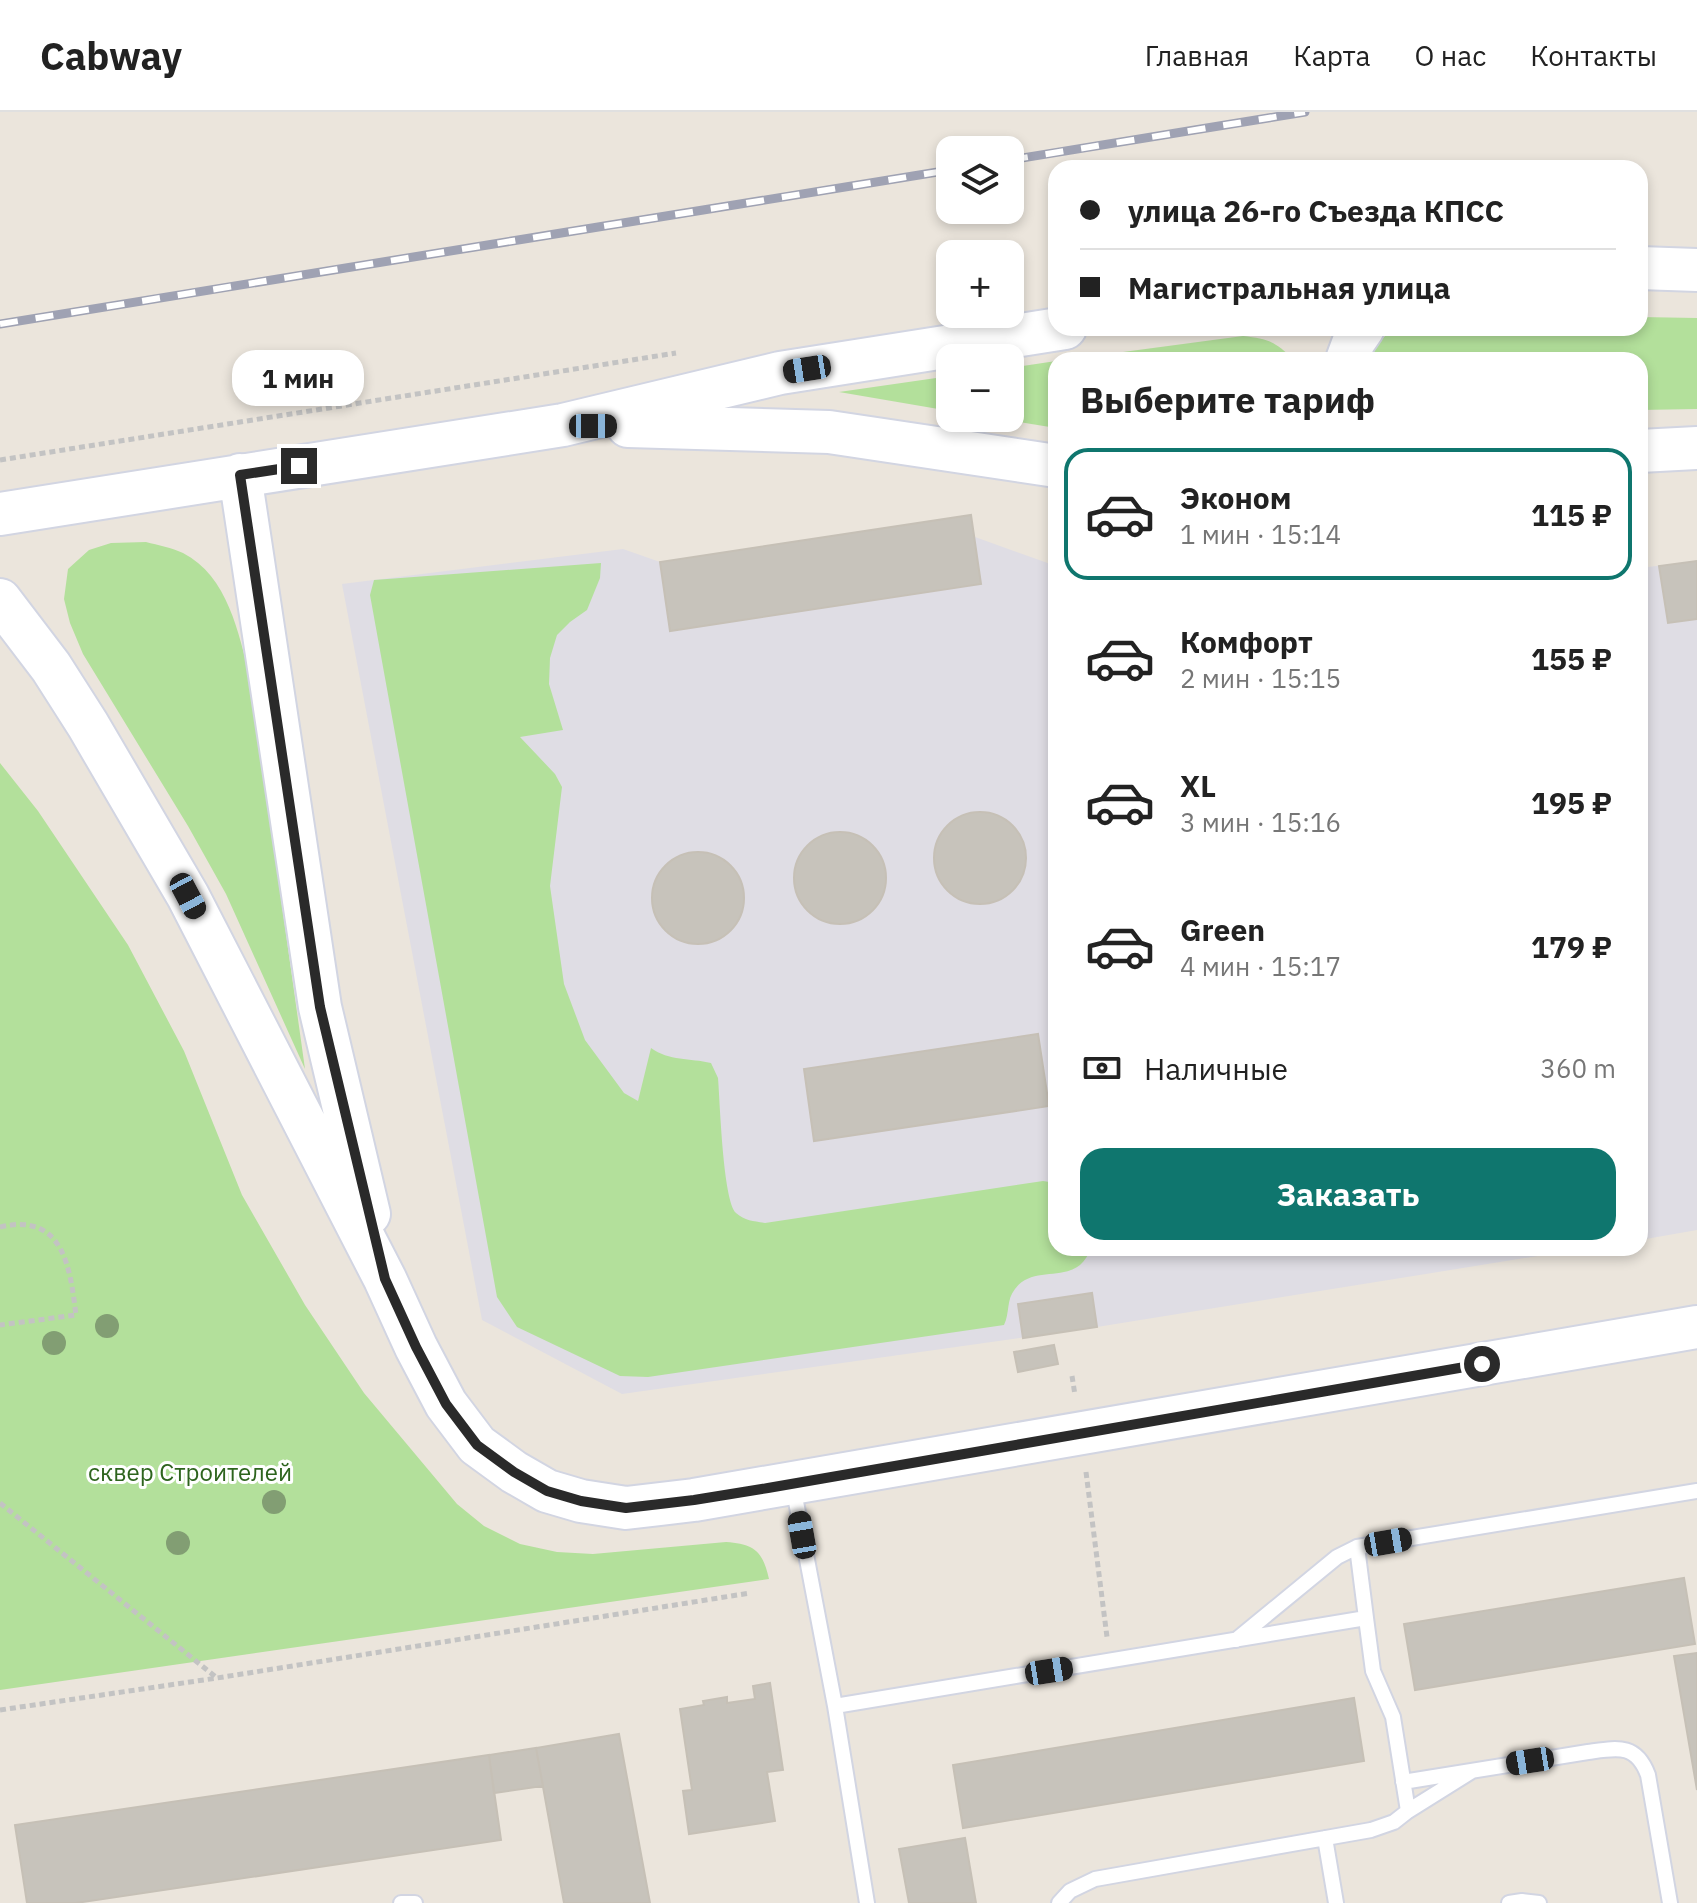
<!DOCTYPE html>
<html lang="ru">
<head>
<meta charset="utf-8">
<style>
	body { margin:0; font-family:"IBM Plex Sans",sans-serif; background:#f2f2f2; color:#222; height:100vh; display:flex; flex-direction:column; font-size:30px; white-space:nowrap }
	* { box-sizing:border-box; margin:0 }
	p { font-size:26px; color:#767676 }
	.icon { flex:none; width:44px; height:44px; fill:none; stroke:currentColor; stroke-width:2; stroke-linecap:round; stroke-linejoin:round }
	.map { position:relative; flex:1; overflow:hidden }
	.sheet { position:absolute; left:1048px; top:240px; width:600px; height:904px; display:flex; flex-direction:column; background:#fff; border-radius:24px; box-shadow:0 4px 12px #0003 }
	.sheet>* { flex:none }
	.hud { position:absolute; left:1048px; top:48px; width:600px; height:176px; border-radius:24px; box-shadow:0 4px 12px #0003; display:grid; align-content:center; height:176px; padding:0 32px; background:#fff }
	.tools { position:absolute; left:936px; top:24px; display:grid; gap:16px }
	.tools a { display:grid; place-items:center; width:88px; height:88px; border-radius:16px; background:#fff; box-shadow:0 4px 12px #0003; font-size:40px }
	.end { position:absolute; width:36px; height:36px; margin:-18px; border:10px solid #2a2a2a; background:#fff; box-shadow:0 0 0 4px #fff }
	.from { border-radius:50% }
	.bubble { position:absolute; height:56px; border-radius:24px; background:#fff; box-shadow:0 4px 12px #0003; font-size:26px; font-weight:700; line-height:56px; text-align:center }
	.car { position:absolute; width:24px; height:48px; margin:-24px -12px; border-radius:10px; box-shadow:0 0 6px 2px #0007; background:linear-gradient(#222 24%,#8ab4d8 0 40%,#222 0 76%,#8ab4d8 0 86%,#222 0) }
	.hud b { display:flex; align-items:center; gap:28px; height:76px; font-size:30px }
	.hud b+b { border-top:2px solid #e0e0e0 }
	.hud i { width:20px; height:20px; background:#222 }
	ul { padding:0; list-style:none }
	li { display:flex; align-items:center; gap:24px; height:132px; margin:0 16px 12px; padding:0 16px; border:4px solid transparent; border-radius:24px }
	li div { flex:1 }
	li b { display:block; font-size:30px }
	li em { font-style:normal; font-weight:700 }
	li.on { border-color:#0f766e }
	li>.icon { width:72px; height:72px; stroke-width:1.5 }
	h2 { padding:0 32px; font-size:36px; line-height:96px }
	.pay { display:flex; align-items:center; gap:20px; height:88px; padding:0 32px; font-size:30px }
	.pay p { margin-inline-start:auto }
	.button { display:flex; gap:16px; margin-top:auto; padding:16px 32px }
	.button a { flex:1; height:92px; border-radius:24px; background:#0f766e; color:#fff; font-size:32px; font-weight:700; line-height:92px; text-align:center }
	header { display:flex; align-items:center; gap:48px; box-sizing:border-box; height:112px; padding:0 40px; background:#fff; border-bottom:2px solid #e0e0e0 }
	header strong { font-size:38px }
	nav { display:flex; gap:44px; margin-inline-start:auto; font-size:28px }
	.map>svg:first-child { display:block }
</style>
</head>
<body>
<header>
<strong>Cabway</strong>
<nav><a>Главная</a><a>Карта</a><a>О нас</a><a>Контакты</a></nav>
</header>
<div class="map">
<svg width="1697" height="1791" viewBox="0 0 1697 1791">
	<rect width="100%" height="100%" fill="#ebe5dc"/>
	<path fill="#dfdde4" d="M971 403 975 425 1056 454V1136H1587L1097 1215 622 1282 482 1208 342 472 623 437 660 450Z
		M1697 449V1118L1640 1128V456Z"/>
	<path fill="#b3e09b" d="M1640 205 1697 206V297L1640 298V248H1369L1378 231 1393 216H1640Z
		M1243 224C1269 227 1276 230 1294 248H1063Z
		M1056 249V316L995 306H1010V256Z
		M950 264V299L839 280Z
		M146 430C158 433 172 436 183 441 228 464 239 522 250 566L305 957 226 782 188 714 83 542 70 511 64 487 68 457 89 438 111 431Z
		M601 451 600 466 587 498 570 510 557 523 550 546 549 572 563 618 520 625 555 662 562 675 550 774 564 872 585 928 624 981 638 989 651 936C669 949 690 946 711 951L718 966C720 990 723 1088 736 1101 745 1109 754 1109 765 1111L1043 1069 1056 1071V1136L1092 1137C1088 1142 1085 1149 1080 1153 1061 1168 1031 1155 1015 1177 1006 1188 1010 1201 1004 1213L648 1265 620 1264 517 1215 497 1185 370 483 374 468Z
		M0 651 38 699 128 833 184 939 242 1083 305 1193 364 1281 457 1392 484 1414 520 1432 557 1440 593 1442 726 1430C754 1432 763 1439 769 1467L0 1578Z"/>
	<path fill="#c7c3bb" stroke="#c6c0b6" stroke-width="2" d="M971 403 981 472 670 519 660 450Z
		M1697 449V507L1668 511 1659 454Z
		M934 746a46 46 0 1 1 92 0a46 46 0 1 1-92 0Z
		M794 766a46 46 0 1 1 92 0a46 46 0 1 1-92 0Z
		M652 786a46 46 0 1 1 92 0a46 46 0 1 1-92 0Z
		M1038 922 1049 994 814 1029 804 957Z
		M1092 1181 1097 1215 1023 1226 1018 1192Z
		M1054 1233 1058 1252 1018 1260 1014 1240Z
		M1684 1466 1695 1532 1415 1578 1404 1512Z
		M1697 1541V1678L1674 1544Z
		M770 1571 783 1658 767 1660 775 1709 689 1722 683 1679 692 1678 680 1597 704 1593 703 1589 727 1585V1591L755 1587 753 1574Z
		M1354 1586 1364 1649 963 1716 953 1653Z
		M619 1622 650 1791H564L536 1636Z
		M536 1636 543 1674 494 1681 489 1643Z
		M489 1643 501 1728 76 1791H27L15 1713Z
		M965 1726 976 1791H909L899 1737Z"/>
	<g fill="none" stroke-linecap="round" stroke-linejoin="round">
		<defs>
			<path id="service" d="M793 1374 835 1594 867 1791
				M1357 1435 1366 1506
				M1236 1528 1337 1445 1357 1435 1697 1379
				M835 1594 1366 1506 1373 1559 1393 1605 1408 1699 1472 1659
				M1403 1670 1588 1640C1617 1636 1636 1631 1648 1663L1670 1791
				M1325 1726 1336 1791
				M401 1791H415
				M1059 1791 1070 1779 1095 1767 1371 1718 1394 1710 1408 1699
				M1509 1791 1522 1789 1539 1791"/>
			<path id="secondary" d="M1640 156 1697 158
				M1347 248 1354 229 1363 216
				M628 314 829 320 1056 354
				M1640 339 1697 336
				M240 363 320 895 369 1102
				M0 402 563 313 780 261 1065 216
				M0 488 51 555 88 613 188 784 385 1167 416 1235 446 1292 477 1333 514 1360 547 1379 581 1389 626 1396 694 1388 1697 1215"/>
		</defs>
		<use href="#service" stroke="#d2d5e2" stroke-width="18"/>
		<use href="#secondary" stroke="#d2d5e2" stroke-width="46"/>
		<path stroke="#c3c3c3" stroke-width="5" stroke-dasharray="6 4" stroke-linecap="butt" d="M0 348 676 241
			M0 1115C64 1100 70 1156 76 1203L0 1213
			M1072 1264 1075 1283
			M1086 1360 1107 1525
			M0 1391 217 1566
			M0 1598 217 1566 750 1481"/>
		<use href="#service" stroke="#fff" stroke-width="14"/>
		<use href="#secondary" stroke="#fff" stroke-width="42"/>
		<defs>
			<path id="rail" d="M1010 48 1305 0
				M0 212 950 58"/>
		</defs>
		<use href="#rail" stroke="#9fa2b3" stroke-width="9"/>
		<use href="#rail" stroke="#fff" stroke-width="6" stroke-dasharray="18" stroke-linecap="butt"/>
	</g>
	<g fill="#829e73">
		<circle cx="107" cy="1214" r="12"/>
		<circle cx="54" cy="1231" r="12"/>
		<circle cx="274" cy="1390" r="12"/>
		<circle cx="178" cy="1431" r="12"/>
	</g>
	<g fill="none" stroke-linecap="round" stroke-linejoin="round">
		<path stroke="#2a2a2a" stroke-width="10" d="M299 354 240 363 320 895 385 1167 416 1235 446 1292 477 1333 514 1360 547 1379 581 1389 626 1396 694 1388 768 1376 1482 1252"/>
	</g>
	<g text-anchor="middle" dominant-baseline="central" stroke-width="6" stroke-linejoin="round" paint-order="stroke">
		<g font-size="24" fill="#2d641d" stroke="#fff">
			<text x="190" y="1360">cквер Cтроителей</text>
		</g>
	</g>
</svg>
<div class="tools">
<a><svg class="icon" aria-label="layers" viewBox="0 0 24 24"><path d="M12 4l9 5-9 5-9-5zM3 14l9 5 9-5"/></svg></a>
<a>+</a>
<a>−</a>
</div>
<i class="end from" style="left:1482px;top:1252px"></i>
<i class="end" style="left:299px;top:354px"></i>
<div class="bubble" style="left:232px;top:238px;width:132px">1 мин</div>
<i class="car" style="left:807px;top:257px;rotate:261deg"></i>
<i class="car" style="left:593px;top:314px;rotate:90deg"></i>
<i class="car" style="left:188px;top:784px;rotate:152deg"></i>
<i class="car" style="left:802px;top:1423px;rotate:350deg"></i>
<i class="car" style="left:1388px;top:1430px;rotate:80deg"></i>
<i class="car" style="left:1049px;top:1559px;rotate:81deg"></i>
<i class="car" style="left:1530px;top:1649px;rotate:261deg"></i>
<div class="hud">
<b><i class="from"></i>улица 26-го Съезда КПСС</b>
<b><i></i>Магистральная улица</b>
</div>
<section class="sheet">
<h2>Выберите тариф</h2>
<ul>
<li class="on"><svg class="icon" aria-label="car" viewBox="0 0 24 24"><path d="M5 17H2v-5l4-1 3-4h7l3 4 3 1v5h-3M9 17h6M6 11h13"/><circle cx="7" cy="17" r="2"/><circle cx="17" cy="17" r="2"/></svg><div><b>Эконом</b><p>1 мин · 15:14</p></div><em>115 ₽</em></li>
<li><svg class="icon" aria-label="car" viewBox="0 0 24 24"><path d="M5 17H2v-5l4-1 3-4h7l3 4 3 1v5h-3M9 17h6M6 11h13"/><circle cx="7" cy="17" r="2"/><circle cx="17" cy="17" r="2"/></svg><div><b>Комфорт</b><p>2 мин · 15:15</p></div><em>155 ₽</em></li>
<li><svg class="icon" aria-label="car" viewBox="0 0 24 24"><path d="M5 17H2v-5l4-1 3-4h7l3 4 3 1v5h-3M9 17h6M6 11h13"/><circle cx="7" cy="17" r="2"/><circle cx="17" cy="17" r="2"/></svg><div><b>XL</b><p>3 мин · 15:16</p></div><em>195 ₽</em></li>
<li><svg class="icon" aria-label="car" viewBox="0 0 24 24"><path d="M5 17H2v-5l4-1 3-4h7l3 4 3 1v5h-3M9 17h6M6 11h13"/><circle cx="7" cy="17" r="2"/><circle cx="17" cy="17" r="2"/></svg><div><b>Green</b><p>4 мин · 15:17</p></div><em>179 ₽</em></li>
</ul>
<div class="pay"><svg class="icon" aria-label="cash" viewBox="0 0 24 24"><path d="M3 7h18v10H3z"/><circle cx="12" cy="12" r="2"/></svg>Наличные<p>360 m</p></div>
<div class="button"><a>Заказать</a></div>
</section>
</div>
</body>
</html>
